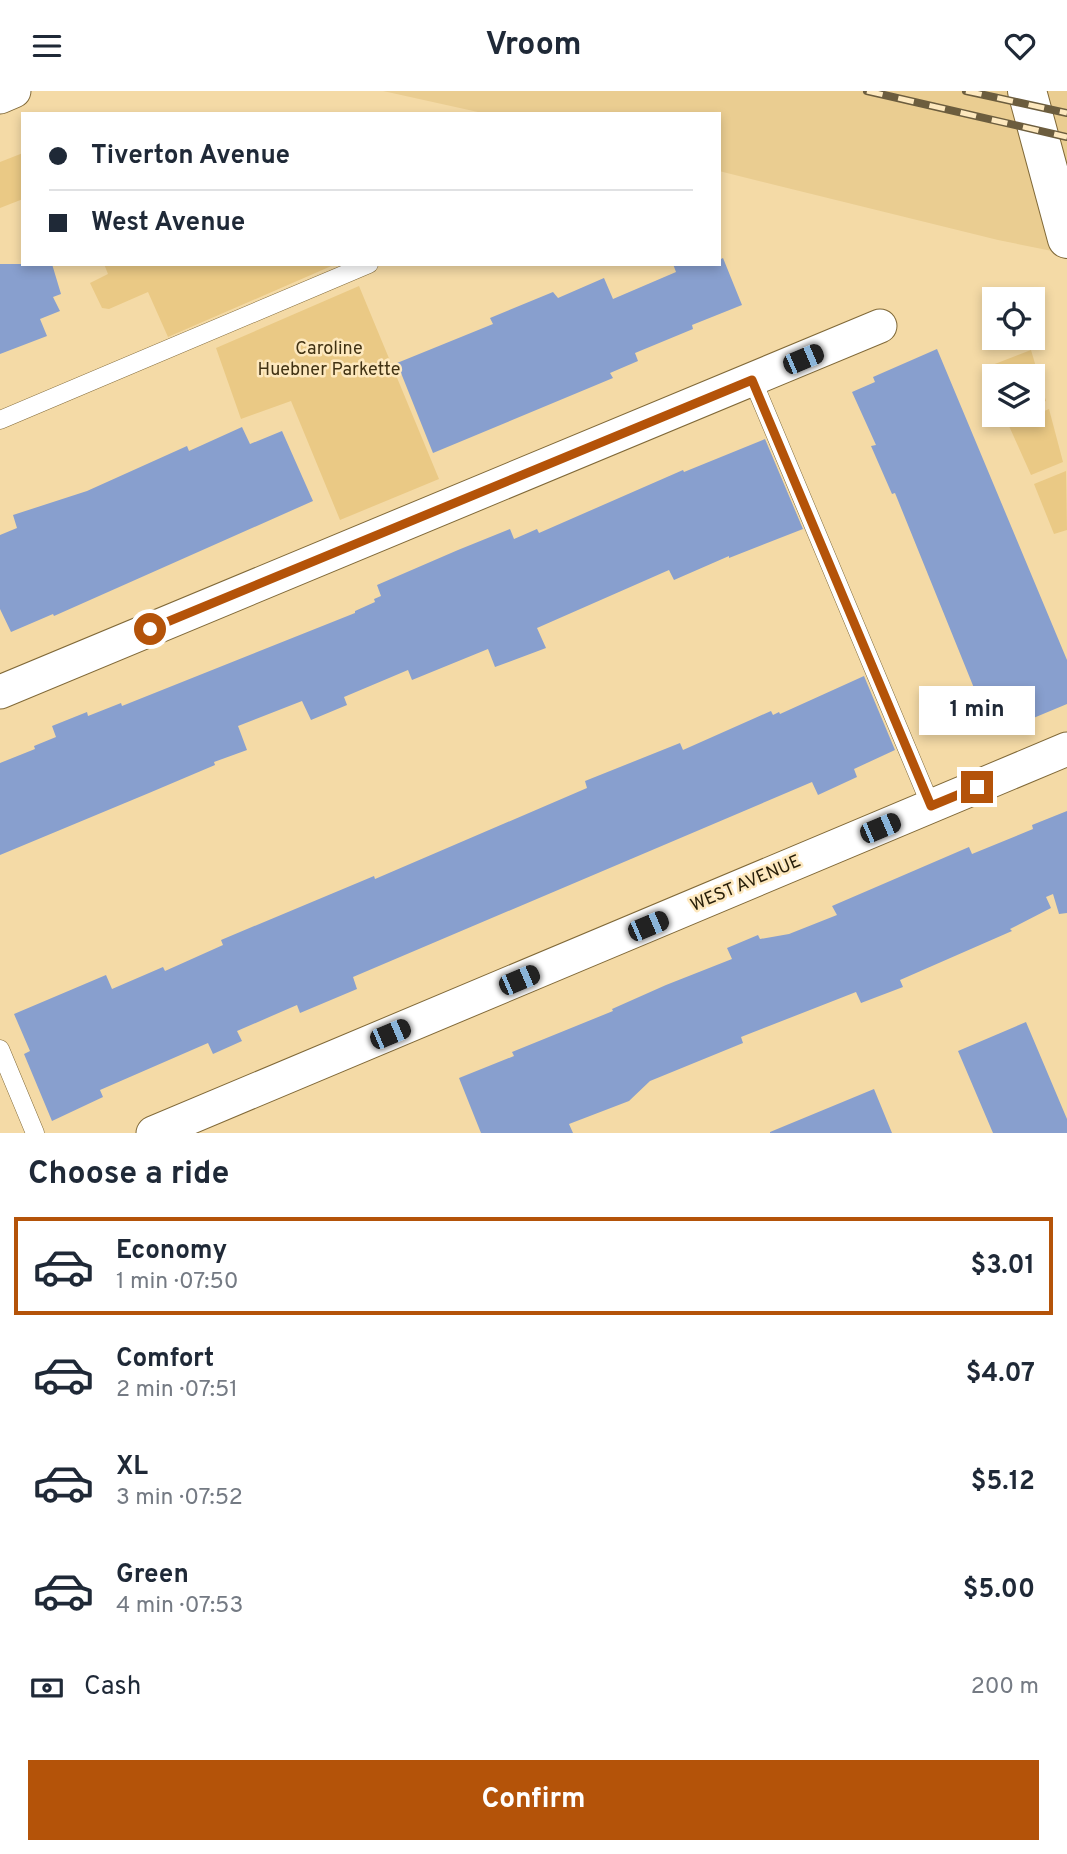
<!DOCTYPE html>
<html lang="en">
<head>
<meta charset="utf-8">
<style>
	body { margin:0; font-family:Overpass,sans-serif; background:#f6f6f7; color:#1f2937; height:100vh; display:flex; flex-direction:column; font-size:26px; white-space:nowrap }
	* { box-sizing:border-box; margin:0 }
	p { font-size:23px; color:#747a83 }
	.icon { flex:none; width:38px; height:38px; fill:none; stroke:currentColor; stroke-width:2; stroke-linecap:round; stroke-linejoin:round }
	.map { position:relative; height:1042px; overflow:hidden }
	.sheet { display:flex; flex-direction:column; background:#fff; flex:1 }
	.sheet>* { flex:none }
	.hud { position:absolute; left:21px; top:21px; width:700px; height:154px; border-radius:0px; box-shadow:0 4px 10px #0003; display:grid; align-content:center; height:154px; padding:0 28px; background:#fff }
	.fabs { position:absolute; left:982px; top:196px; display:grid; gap:14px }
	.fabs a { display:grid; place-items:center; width:63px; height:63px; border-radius:0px; background:#fff; box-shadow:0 4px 10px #0003; font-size:35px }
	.end { position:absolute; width:32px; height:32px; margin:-16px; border:9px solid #b45309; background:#fff; box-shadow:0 0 0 4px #fff }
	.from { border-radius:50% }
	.bubble { position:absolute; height:49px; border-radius:0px; background:#fff; box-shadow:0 4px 10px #0003; font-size:23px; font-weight:700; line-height:49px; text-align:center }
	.car { position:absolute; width:21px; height:42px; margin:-21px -10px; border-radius:9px; box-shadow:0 0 5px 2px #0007; background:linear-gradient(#222 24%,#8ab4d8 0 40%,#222 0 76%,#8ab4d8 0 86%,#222 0) }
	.hud b { display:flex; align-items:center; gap:24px; height:66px; font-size:26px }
	.hud b+b { border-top:2px solid #e0e1e3 }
	.hud i { width:18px; height:18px; background:#1f2937 }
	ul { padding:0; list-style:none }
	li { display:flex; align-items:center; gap:21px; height:98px; margin:0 14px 10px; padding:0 14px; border:4px solid transparent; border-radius:0px }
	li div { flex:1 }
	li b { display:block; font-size:26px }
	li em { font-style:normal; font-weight:700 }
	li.selected { border-color:#b45309 }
	li>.icon { width:63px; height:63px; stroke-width:1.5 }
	h2 { padding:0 28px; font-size:32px; line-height:84px }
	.pay { display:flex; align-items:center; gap:18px; height:77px; padding:0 28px; font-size:26px }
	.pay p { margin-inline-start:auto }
	.action { display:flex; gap:14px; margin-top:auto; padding:14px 28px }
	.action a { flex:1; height:80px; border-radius:0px; background:#b45309; color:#fff; font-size:28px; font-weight:700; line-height:80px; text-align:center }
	header { display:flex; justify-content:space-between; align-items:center; height:91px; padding:0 28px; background:#fff; font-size:32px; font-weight:700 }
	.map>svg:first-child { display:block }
</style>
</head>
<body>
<header><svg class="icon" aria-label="menu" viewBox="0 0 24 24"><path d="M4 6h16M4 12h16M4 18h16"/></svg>Vroom<svg class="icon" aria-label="heart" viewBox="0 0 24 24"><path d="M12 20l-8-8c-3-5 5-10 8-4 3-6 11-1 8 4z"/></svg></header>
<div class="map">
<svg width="1067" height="1042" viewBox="0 0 1067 1042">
	<rect width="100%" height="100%" fill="#f4daa6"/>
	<path fill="#eacd91" d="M383 0H1067V163L998 149 719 80V23H487Z"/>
	<path fill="#eac985" d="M23 62V108L0 117V71Z
		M104 173H336L168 246 148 201 109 218 102 217 90 192 108 183Z
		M359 195 439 388 340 429 291 310 241 328 216 257Z
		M1031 259 1046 310 1033 315 1032 285H994V295L987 276Z
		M1049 318 1063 371 1031 384 1009 335Z
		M1066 380 1067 439 1054 443 1034 393Z"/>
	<path fill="#889fce" d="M723 167 742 214 692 234 693 238 635 262 638 270 610 282 613 287 433 362 397 272 493 233 490 227 553 201 558 207 604 187 613 208 676 181 673 173H719V169Z
		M0 173H52L61 203 53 206 60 220 40 228 47 245 0 263Z
		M937 258 1067 569V613L1014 635 1011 628 977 642 962 602 974 597 895 402 892 403 871 355 876 354 852 301 875 291 873 286Z
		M242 336 250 353 282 340 313 410 54 525 53 523 11 541 0 518V444L17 437 13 424 87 400 187 355 189 360Z
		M765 348 803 438 729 467V465L674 489 669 479 537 537 546 557 495 576 488 558 412 589 408 579 344 606 347 614 311 629 302 610 238 635 247 659 214 671 215 674 149 702 0 764V672L35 658 34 655 56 646 52 635 87 621 88 625 121 612 122 615 355 522V520L375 511 374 508 381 505 377 494 458 459 510 438 514 448 537 438 539 442 683 379 684 381Z
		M864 585 895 659 854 678 857 686 818 704 812 691 353 886 357 898 300 922 297 914 237 940 242 950 213 963 208 952 100 999 103 1006 52 1030 24 963 30 960 14 923 106 884 112 898 163 876 165 880 223 854 221 849 374 785 375 788 587 697 585 690 680 652 683 659 771 620 773 624 779 621 780 623Z
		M1067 720V822L1059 823 1053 803 1046 806 1051 817 1010 838 1012 840 900 889 903 896 861 912 856 901 741 946 743 952 650 990 629 1010 569 1033 573 1042H481L459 987 514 965 512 961 613 920 612 918 666 894 732 868 727 857 758 844 760 848 789 843 837 824 832 815 969 756 972 763 1033 738 1032 734Z
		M1026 931 1067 1028V1042H993L958 960Z
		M874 998 892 1042H770V1041Z"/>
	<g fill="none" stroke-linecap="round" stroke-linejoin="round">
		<defs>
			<path id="service" d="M753 290 931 715
				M0 329 369 173
				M0 958 35 1042"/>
			<path id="minor" d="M0 6 14 0
				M0 601 880 235
				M153 1042 1067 658"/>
			<path id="tertiary" d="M1027 0 1067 148"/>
		</defs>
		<use href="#service" stroke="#806938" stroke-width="19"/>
		<use href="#minor" stroke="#806938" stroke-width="35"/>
		<use href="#tertiary" stroke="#806938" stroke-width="40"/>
		<use href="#service" stroke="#fff" stroke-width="18"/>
		<use href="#minor" stroke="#fff" stroke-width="33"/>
		<use href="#tertiary" stroke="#fff" stroke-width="38"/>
		<defs>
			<path id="rail" d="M867 0 1067 46
				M966 0 1067 22"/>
		</defs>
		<use href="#rail" stroke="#6c5d3e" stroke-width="8"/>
		<use href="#rail" stroke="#fde8be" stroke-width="5" stroke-dasharray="16" stroke-linecap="butt"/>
	</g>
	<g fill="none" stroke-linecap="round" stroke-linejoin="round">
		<path stroke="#b45309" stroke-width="9" d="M150 538 752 289 931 715 977 696"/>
	</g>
	<g text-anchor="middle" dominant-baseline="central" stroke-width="5" stroke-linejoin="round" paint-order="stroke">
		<g font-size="18" fill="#413213" stroke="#fde8be">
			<text x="329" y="258">Caroline<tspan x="329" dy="21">Huebner Parkette</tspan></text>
		</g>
		<g font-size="18" fill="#271e09" stroke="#fde8be">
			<text transform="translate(746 793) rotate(-23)">WEST AVENUE</text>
		</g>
	</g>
</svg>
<div class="fabs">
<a><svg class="icon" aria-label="locate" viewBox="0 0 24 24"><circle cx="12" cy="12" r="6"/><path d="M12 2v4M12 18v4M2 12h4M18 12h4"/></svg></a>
<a><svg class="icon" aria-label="layers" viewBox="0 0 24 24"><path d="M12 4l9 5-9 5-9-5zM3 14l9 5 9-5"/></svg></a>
</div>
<i class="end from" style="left:150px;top:538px"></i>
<i class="end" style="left:977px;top:696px"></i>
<div class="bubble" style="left:919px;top:595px;width:116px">1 min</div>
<i class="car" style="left:803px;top:268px;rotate:67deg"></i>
<i class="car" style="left:880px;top:737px;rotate:67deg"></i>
<i class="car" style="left:648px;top:835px;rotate:67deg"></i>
<i class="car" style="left:519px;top:889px;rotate:67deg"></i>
<i class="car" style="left:390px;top:943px;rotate:67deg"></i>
<div class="hud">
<b><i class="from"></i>Tiverton Avenue</b>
<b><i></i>West Avenue</b>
</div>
</div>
<section class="sheet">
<h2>Choose a ride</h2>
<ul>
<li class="selected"><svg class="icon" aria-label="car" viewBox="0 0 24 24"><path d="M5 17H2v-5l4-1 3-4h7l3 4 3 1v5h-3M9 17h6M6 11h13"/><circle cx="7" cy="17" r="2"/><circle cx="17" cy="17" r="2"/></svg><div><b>Economy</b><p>1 min · 07:50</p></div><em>$3.01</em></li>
<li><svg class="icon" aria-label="car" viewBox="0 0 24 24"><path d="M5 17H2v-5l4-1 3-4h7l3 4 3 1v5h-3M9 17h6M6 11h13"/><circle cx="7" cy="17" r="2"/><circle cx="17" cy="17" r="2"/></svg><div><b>Comfort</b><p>2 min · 07:51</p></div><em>$4.07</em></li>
<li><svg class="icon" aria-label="car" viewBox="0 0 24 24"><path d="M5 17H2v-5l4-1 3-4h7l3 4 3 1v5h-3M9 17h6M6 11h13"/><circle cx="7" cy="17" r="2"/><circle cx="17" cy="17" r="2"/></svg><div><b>XL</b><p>3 min · 07:52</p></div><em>$5.12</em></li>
<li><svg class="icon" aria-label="car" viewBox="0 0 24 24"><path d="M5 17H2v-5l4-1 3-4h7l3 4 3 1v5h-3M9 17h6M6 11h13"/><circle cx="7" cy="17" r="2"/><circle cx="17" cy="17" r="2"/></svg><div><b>Green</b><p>4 min · 07:53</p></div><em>$5.00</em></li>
</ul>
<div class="pay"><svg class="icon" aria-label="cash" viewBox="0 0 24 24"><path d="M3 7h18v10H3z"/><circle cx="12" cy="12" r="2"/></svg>Cash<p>200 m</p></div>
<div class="action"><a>Confirm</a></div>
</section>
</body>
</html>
